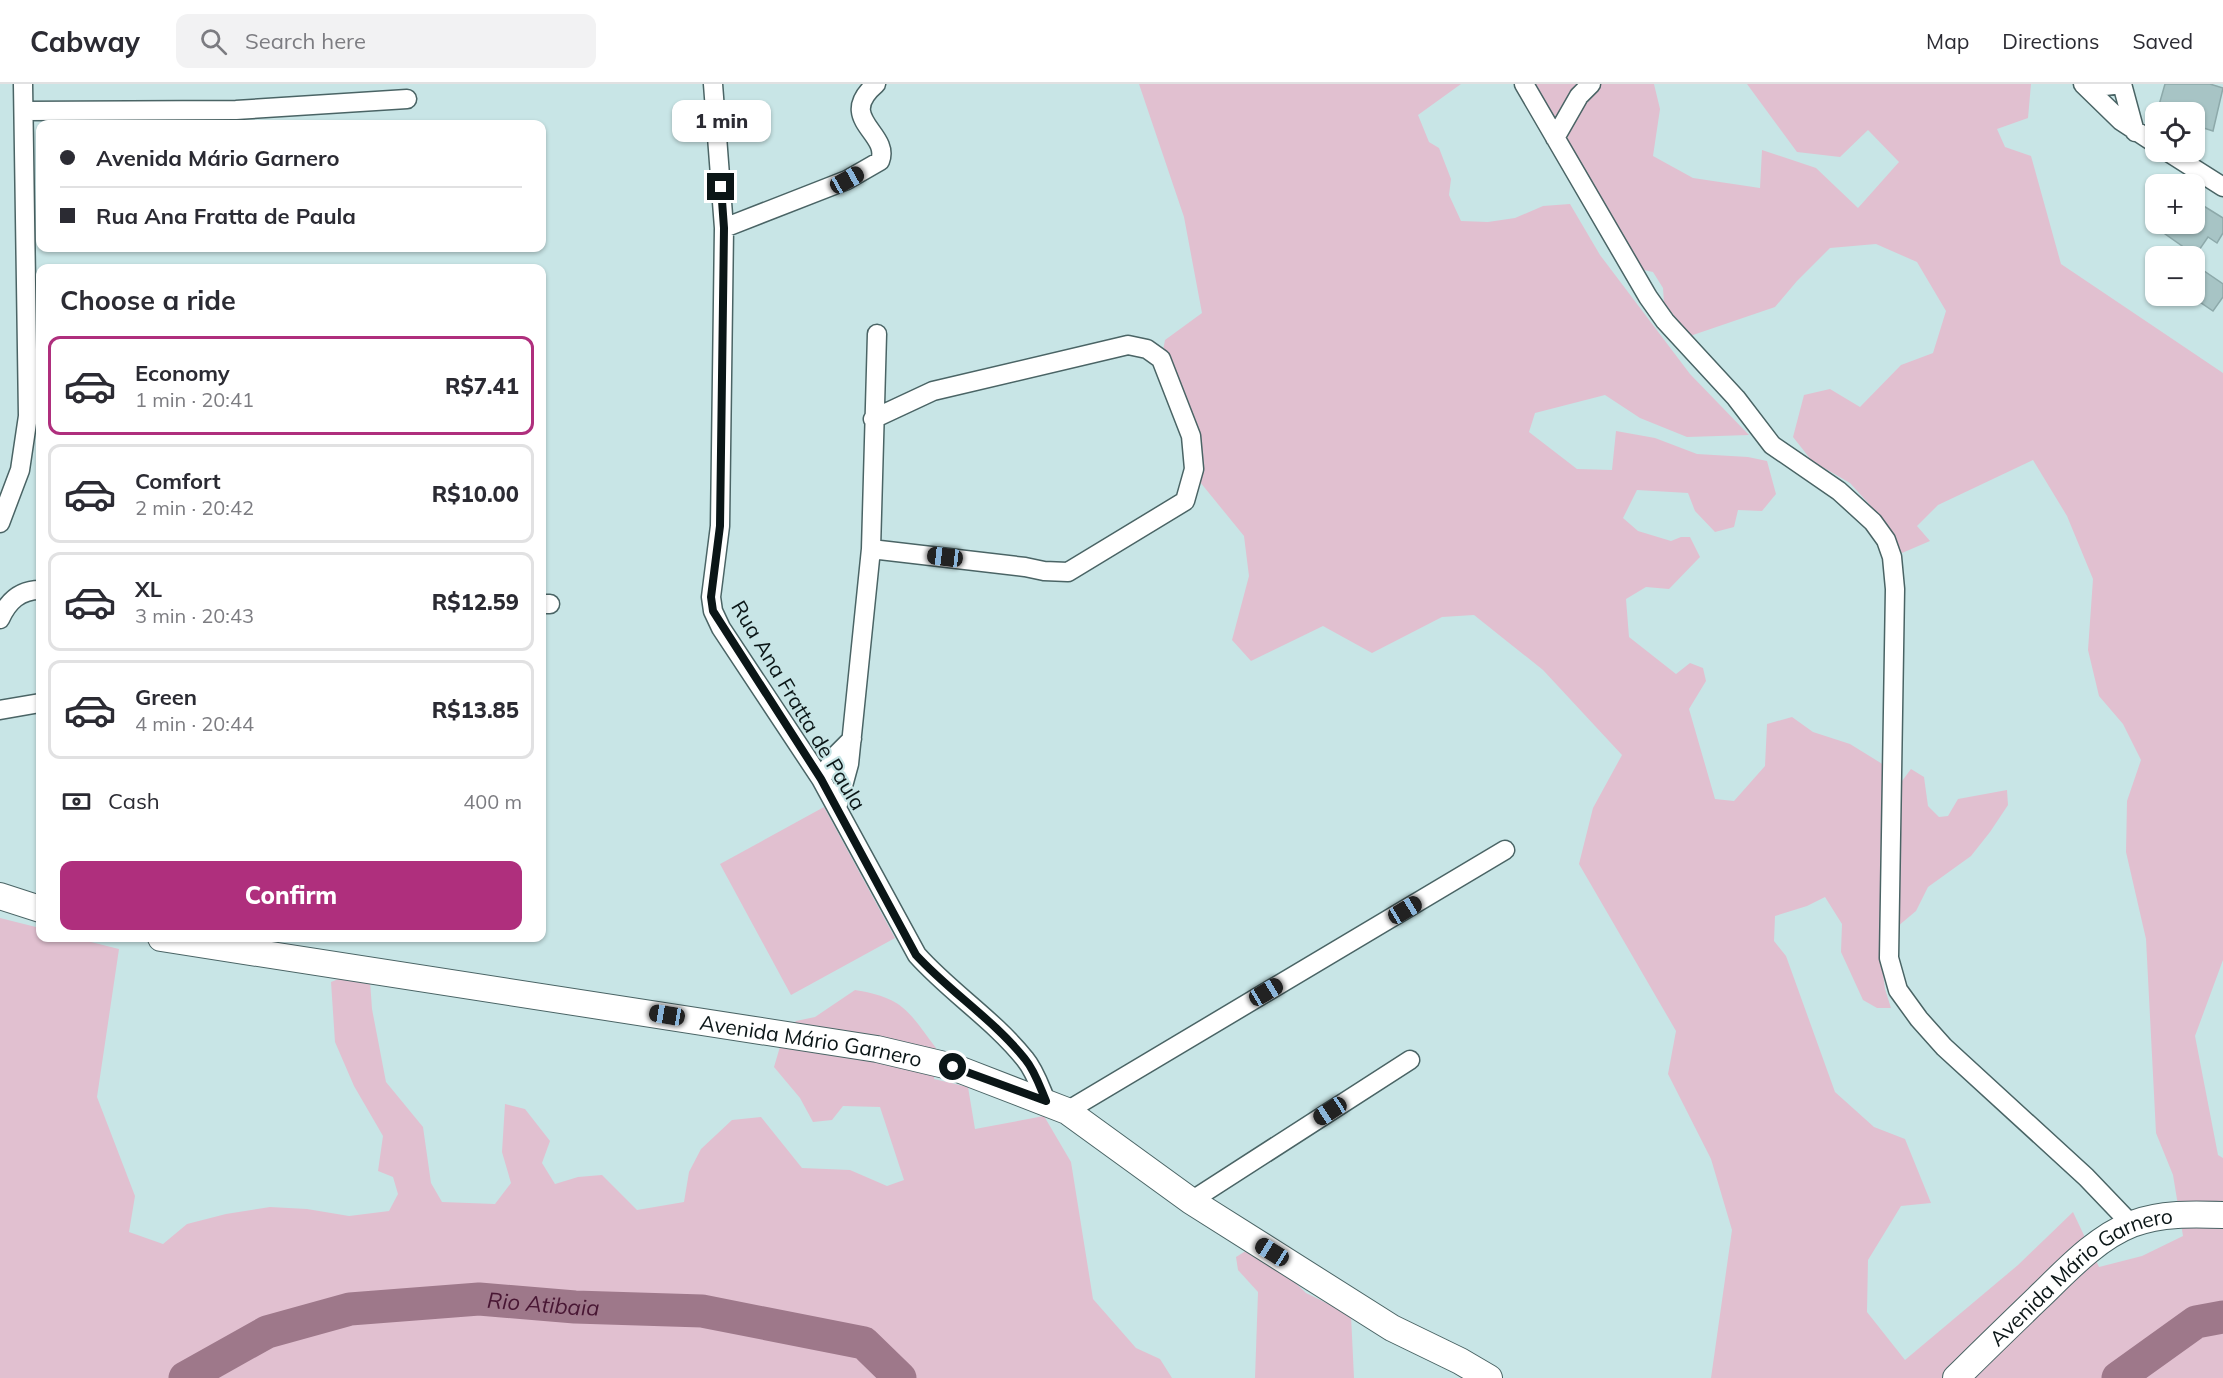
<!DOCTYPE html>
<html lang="en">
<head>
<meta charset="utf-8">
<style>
	body { margin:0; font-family:Mulish,sans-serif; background:#f2f2f3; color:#2b2b33; height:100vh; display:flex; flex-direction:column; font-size:22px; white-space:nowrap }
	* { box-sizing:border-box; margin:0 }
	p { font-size:20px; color:#7c7c81 }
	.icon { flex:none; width:33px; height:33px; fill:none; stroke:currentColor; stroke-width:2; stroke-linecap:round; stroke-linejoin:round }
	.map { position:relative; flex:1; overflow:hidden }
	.side { position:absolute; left:36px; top:180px; width:510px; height:678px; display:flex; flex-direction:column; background:#fff; border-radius:12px; box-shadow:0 2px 4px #0004 }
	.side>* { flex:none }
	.banner { position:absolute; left:36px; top:36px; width:510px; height:132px; border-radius:12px; box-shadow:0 2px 4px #0004; display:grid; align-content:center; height:132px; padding:0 24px; background:#fff }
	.controls { position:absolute; left:2145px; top:18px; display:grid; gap:12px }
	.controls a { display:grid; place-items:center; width:60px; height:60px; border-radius:12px; background:#fff; box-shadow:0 2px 4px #0004; font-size:30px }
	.end { position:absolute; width:27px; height:27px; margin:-14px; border:8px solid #0b1617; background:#fff; box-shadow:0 0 0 3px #fff }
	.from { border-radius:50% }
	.bubble { position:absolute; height:42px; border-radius:12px; background:#fff; box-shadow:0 2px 4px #0004; font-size:20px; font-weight:800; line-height:42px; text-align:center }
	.car { position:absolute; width:18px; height:36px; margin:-18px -9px; border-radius:8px; box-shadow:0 0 4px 2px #0007; background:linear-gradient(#222 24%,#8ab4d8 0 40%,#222 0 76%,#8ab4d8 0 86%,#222 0) }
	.banner b { display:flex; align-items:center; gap:21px; height:57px; font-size:22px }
	.banner b+b { border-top:2px solid #e1e1e2 }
	.banner i { width:15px; height:15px; background:#2b2b33 }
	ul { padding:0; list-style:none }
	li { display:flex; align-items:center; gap:18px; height:99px; margin:0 12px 9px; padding:0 12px; border:3px solid #e1e1e2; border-radius:12px }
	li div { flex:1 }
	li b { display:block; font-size:22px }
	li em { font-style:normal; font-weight:800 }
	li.active { border-color:#af2f7d }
	li>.icon { width:54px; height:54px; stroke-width:1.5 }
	h2 { padding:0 24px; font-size:27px; line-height:72px }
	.pay { display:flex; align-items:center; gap:15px; height:66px; padding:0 24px; font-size:22px }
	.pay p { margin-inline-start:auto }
	.cta { display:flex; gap:12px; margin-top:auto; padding:12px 24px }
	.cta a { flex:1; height:69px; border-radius:12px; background:#af2f7d; color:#fff; font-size:24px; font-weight:800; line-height:69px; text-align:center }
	header { display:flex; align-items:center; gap:36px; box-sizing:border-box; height:84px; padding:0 30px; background:#fff; border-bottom:2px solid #e1e1e2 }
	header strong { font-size:28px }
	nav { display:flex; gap:33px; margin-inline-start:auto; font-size:21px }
	.search { width:420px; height:54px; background:#f2f2f3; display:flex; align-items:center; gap:15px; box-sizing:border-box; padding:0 21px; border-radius:12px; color:#7c7c81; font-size:22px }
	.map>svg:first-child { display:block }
</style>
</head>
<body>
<header>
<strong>Cabway</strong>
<div class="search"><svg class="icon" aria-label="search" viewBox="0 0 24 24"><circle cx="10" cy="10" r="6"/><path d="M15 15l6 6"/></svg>Search here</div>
<nav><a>Map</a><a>Directions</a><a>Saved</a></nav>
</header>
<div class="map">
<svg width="2223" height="1294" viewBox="0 0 2223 1294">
	<rect width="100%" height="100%" fill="#c8e5e6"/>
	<path fill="#e1c0d0" d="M1139 0H1461L1418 31 1429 58 1439 64 1451 95 1449 111 1461 137 1488 138 1515 134 1543 122 1570 120 1600 171 1690 290 1749 351 1687 353 1640 334 1605 311 1535 329 1529 348 1577 385 1612 386 1616 347 1655 354 1697 370 1748 373 1767 377 1776 410 1762 427 1738 426 1734 443 1715 448 1695 427 1688 409 1637 406 1623 434 1638 447 1671 457 1681 453H1690L1700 473 1669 505 1646 503 1626 515 1629 553 1676 590 1690 579 1703 584 1706 597 1689 625 1715 715 1734 717 1765 682 1767 640 1792 633 1813 648 1850 660 1884 681 1899 701 1911 685 1924 693 1928 722 1939 733 1948 732 1958 715 2007 706 2008 721 1990 748 1971 772 1928 803 1916 827 1879 858 1885 905 1891 924H1877L1863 916 1841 868 1842 840 1825 813 1807 822 1775 832 1774 857 1786 872 1835 1008 1874 1043 1905 1055 1931 1119 1901 1122 1868 1176 1867 1228 1905 1276 2018 1181 2073 1128 2099 1183 2142 1172 2183 1152 2173 1091 2156 1049 2146 855 2126 768 2127 717 2141 676 2123 640 2099 612 2088 566 2093 495 2067 432 2033 376 1938 421 1917 442 1930 457 1902 469 1878 430 1850 399 1812 377 1793 353 1804 311 1830 305 1860 323 1901 281 1933 269 1946 227 1917 178 1876 160 1830 164 1797 197 1775 223 1690 252 1664 219 1663 204 1653 188 1639 185 1530 0H1654L1660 25 1653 72 1693 94 1760 104 1762 66 1816 84 1858 124 1899 78 1868 46 1840 73 1797 68 1747 0H2031L2028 34 1997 45 2005 63 2031 72 2061 180 2223 289V876L2195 952 2218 1071 2223 1074V1294H1711L1732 1146 1711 1075 1668 990 1676 947 1579 780 1593 724 1622 671 1543 586 1474 531 1442 533 1372 569 1323 542 1251 577 1232 556 1249 492 1244 452 1200 398 1159 286 1165 256 1202 229 1184 133Z
		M824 723 895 854 791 911 720 780Z
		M0 834 40 844V854H75L119 865 97 1013 135 1112 129 1148 163 1160 187 1140 226 1130 270 1123 307 1125 349 1132 389 1127 398 1110 393 1093 378 1087 383 1052 354 1002 335 958 331 898 346 892 370 897 372 925 386 998 423 1043 431 1099 442 1118 495 1120 511 1099 502 1068 505 1020 525 1025 550 1057 542 1079 555 1100 578 1093 602 1091 637 1126 684 1118 689 1088 701 1065 732 1036 761 1033 802 1084 850 1086 887 1102 904 1096 880 1023 843 1022 832 1036 813 1038 800 1014 774 983 782 956 796 937 815 933 855 906C904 914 908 927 936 964L934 995 968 1003 975 1045 1044 1032 1071 1078 1093 1215 1136 1264 1160 1275 1172 1294H0Z
		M1252 1163 1282 1186 1306 1209 1351 1231 1354 1294H1255L1258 1208 1238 1186 1236 1173Z"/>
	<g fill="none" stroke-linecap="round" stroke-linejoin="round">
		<g stroke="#9e788a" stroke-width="33">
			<path id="s1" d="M185 1294 267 1248 350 1225 479 1215 575 1223 702 1227 864 1259 900 1294"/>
			<path d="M2118 1294 2196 1238 2223 1233"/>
		</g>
	</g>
	<path fill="#a7c4c5" stroke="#8da9aa" stroke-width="1.5" d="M2165 0H2210L2223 4 2213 47 2194 41V28H2157Z
		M2194 116 2223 134V149L2217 159 2208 153 2195 172H2175L2182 162 2151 140H2194Z
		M2194 180 2223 200V213L2213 227 2194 214Z"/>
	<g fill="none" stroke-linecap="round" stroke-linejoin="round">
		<defs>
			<path id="street" d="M713 0 724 144 720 442 711 513 713 527 721 544 821 695 917 871C950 908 994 936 1025 975 1035 987 1040 1003 1046 1017
				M1524 0 1648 213 1665 237 1736 314 1772 361 1839 407 1873 438 1886 456 1892 473 1895 505 1889 874 1898 906 1919 935 1944 963 2086 1093 2131 1140
				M2083 0 2121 37 2156 60
				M2087 4 2122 0 2135 48
				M24 27 236 26 407 15
				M1555 54 1579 12 1591 0
				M2168 68 2223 103
				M724 144 847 96 880 77C891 49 835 35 876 0
				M0 439 20 386 28 332 23 0
				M871 465 877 250
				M542 520H550
				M0 535C8 517 20 506 40 506
				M0 626 40 619
				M821 695 836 671 852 655
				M837 724 849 680 871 465 1025 483 1044 487 1068 488 1185 417 1194 385 1191 352 1161 275 1147 265 1128 261 933 307 873 335
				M1067 1027 1505 766
				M1191 1117 1410 976"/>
			<g id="secondary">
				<path d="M0 812 40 825"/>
				<path id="s2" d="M161 854 877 965 953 983 1067 1027 1191 1117 1392 1244 1460 1277 1489 1294"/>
				<path id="s3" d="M1956 1294C1983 1267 2011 1240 2038 1214 2066 1187 2096 1154 2132 1140 2161 1129 2193 1130 2223 1131"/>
			</g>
		</defs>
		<use href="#street" stroke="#4a6465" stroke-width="21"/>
		<use href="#secondary" stroke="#4a6465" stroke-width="28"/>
		<use href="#street" stroke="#fff" stroke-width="18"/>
		<use href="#secondary" stroke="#fff" stroke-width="26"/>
	</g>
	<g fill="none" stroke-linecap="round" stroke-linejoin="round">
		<path stroke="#0b1617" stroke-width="8" d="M721 103 724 144 720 442 711 513 713 527 821 695 916 871C950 908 994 936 1025 975 1035 987 1040 1003 1046 1017L953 983"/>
	</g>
	<g text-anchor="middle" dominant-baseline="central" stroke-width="4.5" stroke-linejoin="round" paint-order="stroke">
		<g font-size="21" fill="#0b1617" stroke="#c8e5e6">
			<text transform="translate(799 621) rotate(59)">Rua Ana Fratta de Paula</text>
			<text stroke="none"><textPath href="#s2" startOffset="658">Avenida Mário Garnero</textPath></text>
			<text stroke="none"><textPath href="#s3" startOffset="164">Avenida Mário Garnero</textPath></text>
		</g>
		<g font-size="22" font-style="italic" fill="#481633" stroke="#c8e5e6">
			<text stroke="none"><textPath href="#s1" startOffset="374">Rio Atibaia</textPath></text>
		</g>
	</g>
</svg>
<div class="controls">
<a><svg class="icon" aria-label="locate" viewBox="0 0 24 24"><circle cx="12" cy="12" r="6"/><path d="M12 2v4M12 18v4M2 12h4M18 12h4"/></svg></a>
<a>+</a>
<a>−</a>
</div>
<i class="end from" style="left:953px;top:983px"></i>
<i class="end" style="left:721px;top:103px"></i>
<div class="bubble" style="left:672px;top:16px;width:99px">1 min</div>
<i class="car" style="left:847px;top:96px;rotate:61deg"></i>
<i class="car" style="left:945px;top:473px;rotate:277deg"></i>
<i class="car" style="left:1405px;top:826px;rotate:59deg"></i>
<i class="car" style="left:1266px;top:908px;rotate:59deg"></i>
<i class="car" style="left:667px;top:931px;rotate:279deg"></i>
<i class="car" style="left:1330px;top:1027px;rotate:237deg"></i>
<i class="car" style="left:1272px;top:1168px;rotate:302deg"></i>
<div class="banner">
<b><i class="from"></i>Avenida Mário Garnero</b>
<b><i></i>Rua Ana Fratta de Paula</b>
</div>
<section class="side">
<h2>Choose a ride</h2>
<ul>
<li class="active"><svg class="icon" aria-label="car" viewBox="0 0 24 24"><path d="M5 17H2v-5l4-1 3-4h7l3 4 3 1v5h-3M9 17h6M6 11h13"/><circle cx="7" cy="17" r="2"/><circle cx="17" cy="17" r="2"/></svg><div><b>Economy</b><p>1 min · 20:41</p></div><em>R$7.41</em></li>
<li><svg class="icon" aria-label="car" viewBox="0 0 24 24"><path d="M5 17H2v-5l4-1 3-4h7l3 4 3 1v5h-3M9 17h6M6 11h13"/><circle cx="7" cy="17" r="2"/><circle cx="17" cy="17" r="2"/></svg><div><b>Comfort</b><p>2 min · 20:42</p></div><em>R$10.00</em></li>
<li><svg class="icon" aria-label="car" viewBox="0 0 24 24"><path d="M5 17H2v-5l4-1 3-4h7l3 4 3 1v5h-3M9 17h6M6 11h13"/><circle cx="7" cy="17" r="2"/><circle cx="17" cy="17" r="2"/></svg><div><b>XL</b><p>3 min · 20:43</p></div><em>R$12.59</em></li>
<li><svg class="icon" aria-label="car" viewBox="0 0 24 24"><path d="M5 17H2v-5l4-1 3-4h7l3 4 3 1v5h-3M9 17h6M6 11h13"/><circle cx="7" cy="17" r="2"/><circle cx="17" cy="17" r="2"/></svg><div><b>Green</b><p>4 min · 20:44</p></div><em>R$13.85</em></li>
</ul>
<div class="pay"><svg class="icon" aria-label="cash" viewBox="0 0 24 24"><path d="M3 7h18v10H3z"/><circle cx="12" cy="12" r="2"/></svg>Cash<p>400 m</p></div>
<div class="cta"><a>Confirm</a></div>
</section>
</div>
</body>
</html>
